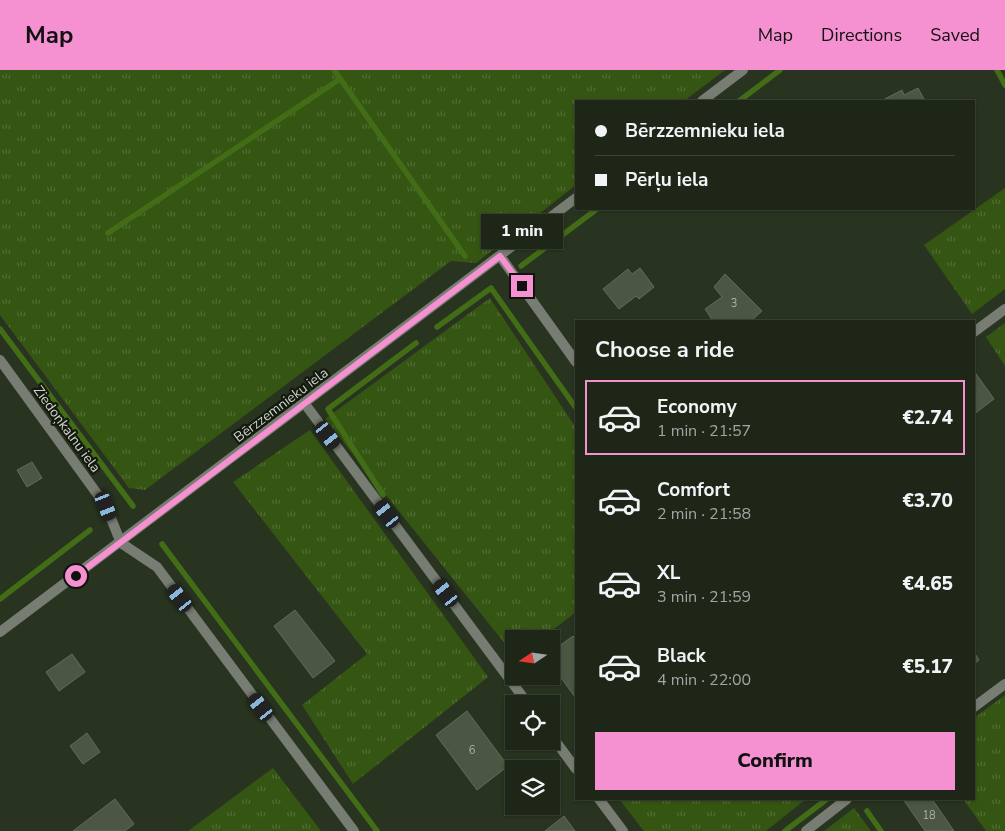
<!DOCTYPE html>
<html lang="en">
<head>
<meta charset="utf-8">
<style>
	body { margin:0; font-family:"Nunito Sans",sans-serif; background:#2b3225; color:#f1f3f6; height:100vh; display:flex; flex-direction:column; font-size:19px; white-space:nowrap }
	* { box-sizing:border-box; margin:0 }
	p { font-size:16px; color:#a1a5a2 }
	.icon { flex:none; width:28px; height:28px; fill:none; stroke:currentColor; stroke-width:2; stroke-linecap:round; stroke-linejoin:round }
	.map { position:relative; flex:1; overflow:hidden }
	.drawer { position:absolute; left:575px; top:250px; width:400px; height:480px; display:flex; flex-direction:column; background:#1e2618; border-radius:0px; box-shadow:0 1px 4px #0004,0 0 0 1px #3c4337 }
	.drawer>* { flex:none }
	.top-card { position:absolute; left:575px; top:30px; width:400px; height:110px; border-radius:0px; box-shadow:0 1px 4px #0004,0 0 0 1px #3c4337; display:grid; align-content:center; height:110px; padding:0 20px; background:#1e2618 }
	.needle { width:32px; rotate:257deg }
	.controls { position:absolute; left:505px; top:560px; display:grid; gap:10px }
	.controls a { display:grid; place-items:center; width:55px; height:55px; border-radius:0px; background:#1e2618; box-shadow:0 1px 4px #0004,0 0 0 1px #3c4337; font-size:25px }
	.end { position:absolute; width:22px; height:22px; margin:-11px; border:6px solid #f590d1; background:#111; box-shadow:0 0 0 2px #111 }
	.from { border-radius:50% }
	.bubble { position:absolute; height:35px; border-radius:0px; background:#1e2618; box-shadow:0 1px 4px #0004,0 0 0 1px #3c4337; font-size:16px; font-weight:800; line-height:35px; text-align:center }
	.car { position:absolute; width:15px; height:30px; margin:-15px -8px; border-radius:6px; box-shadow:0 0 4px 1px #0007; background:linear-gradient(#222 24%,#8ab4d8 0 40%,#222 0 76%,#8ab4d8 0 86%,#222 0) }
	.top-card b { display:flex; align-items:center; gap:18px; height:48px; font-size:19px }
	.top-card b+b { border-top:1px solid #3c4337 }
	.top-card i { width:12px; height:12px; background:#f1f3f6 }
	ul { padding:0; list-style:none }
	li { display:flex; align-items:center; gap:15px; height:75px; margin:0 10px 8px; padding:0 10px; border:2px solid transparent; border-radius:0px }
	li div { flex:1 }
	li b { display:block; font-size:19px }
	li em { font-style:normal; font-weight:800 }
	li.selected { border-color:#f590d1 }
	li>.icon { width:45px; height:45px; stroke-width:1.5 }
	h2 { padding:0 20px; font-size:22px; line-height:60px }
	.button { display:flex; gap:10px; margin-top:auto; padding:10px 20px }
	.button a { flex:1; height:58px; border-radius:0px; background:#f590d1; color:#111; font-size:20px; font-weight:800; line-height:58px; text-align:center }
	header { display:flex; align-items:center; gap:30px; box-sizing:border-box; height:70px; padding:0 25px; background:#f590d1; color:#111 }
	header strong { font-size:24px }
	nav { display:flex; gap:28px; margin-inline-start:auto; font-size:18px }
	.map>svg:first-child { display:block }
</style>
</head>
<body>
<header>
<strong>Map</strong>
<nav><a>Map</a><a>Directions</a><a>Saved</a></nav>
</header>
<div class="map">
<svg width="1005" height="761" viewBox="0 0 1005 761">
	<defs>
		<pattern id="grass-tufts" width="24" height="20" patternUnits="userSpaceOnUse" patternTransform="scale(1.25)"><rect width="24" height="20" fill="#355513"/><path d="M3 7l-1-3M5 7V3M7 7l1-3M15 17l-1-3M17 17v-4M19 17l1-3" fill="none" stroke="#516d34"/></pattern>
	</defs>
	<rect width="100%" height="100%" fill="#283320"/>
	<path fill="url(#grass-tufts)" d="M0 0H725L684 31H576V115L476 193 451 191 145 420 129 418 0 245Z
		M1005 118V219L972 244 924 175Z
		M490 228 576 358V542L541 569H514V585L325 349Z
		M1005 253V296L986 267Z
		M310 360 488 607 353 714 302 635 367 584 233 412Z
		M1005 625V761H986L963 729H974V648Z
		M273 698 321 761H188Z
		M619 729H806L766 761H644Z
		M854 738 871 761H824Z"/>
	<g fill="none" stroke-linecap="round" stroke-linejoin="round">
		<path stroke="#436c17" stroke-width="5.5" d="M334 0 465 186
			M997 0 1005 15
			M739 31 780 0
			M108 163 340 9
			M521 196 597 139
			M437 257 491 218 576 338
			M0 259 133 436
			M383 425 328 339 416 273
			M162 474 377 761
			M0 529 90 460
			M867 741 881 761
			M785 761 827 729"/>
	</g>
	<path fill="#4b5742" stroke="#616d58" d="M918 18 925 31H881L902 20 904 25Z
		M640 198 654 217 639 229 636 226 619 239 603 219 628 199 632 204Z
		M725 204 762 241 751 251 743 249 741 251H713L705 239 722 227 714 217Z
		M974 301 994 329 974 344Z
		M32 392 42 408 27 417 17 400Z
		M295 540 335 591 313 608 274 556Z
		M573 566 576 570 575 627 551 594V582Z
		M974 582 979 590 974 594Z
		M72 584 85 602 59 621 46 602Z
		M467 641 508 696 477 720 436 665Z
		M87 663 100 682 83 694 70 676Z
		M115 729 134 754 125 761H73Z
		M903 729H932L954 761H925Z
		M564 746 575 761H545Z"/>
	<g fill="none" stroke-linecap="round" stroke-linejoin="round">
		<path stroke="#777d73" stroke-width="10" d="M702 31 743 0
			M500 186 576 292
			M974 262 1005 239
			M0 290 106 436 121 473 157 497 354 761
			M305 334 528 634
			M0 562 576 128
			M974 637 1005 614
			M551 665 576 699
			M599 729 623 761
			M806 761 847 729"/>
	</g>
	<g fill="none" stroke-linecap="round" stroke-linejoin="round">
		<path stroke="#f590d1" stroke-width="6" d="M76 506 500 186 522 216"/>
	</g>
	<g text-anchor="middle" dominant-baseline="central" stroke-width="4.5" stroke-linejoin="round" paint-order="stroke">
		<g font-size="11" fill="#acb5a6">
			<text x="734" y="233">3</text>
			<text x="472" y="680">6</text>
			<text x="929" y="745">18</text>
		</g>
		<g font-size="14" fill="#cdd4c8" stroke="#141910">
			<text transform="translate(281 335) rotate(-37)">Bērzzemnieku iela</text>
			<text transform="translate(67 359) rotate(54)">Ziedoņkalnu iela</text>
		</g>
	</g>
</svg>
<div class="controls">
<a><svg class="needle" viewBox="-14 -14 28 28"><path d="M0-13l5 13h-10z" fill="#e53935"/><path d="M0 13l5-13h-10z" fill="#a1a5a2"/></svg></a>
<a><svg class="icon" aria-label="locate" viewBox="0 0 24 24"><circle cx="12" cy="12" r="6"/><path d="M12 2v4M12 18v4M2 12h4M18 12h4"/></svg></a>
<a><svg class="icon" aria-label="layers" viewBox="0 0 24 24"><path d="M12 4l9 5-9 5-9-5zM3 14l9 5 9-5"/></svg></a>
</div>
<i class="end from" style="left:76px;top:506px"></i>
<i class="end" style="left:522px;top:216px"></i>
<div class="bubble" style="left:481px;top:144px;width:82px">1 min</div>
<i class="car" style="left:328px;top:365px;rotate:143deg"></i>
<i class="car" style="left:106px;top:436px;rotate:158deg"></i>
<i class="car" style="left:387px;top:444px;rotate:323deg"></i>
<i class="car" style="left:446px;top:523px;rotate:323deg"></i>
<i class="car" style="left:180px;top:528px;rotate:323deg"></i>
<i class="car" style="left:261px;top:637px;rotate:323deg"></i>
<div class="top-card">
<b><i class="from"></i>Bērzzemnieku iela</b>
<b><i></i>Pērļu iela</b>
</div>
<section class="drawer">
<h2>Choose a ride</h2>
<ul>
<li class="selected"><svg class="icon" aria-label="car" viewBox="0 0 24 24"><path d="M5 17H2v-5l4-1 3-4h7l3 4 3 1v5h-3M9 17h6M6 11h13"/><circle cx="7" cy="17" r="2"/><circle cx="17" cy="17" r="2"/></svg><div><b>Economy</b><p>1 min · 21:57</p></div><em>€2.74</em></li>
<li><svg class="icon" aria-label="car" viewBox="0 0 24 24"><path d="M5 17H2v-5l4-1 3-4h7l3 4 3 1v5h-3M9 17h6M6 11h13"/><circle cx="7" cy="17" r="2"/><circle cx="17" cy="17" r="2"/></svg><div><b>Comfort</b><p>2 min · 21:58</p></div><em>€3.70</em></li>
<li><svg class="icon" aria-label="car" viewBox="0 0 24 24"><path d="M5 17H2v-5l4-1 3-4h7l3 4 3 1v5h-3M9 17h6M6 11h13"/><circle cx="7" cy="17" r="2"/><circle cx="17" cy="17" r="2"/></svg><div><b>XL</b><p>3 min · 21:59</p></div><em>€4.65</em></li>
<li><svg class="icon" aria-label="car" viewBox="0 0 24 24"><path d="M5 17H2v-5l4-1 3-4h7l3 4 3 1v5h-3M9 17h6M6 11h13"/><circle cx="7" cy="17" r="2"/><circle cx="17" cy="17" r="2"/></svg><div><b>Black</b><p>4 min · 22:00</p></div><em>€5.17</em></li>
</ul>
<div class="button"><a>Confirm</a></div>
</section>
</div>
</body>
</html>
